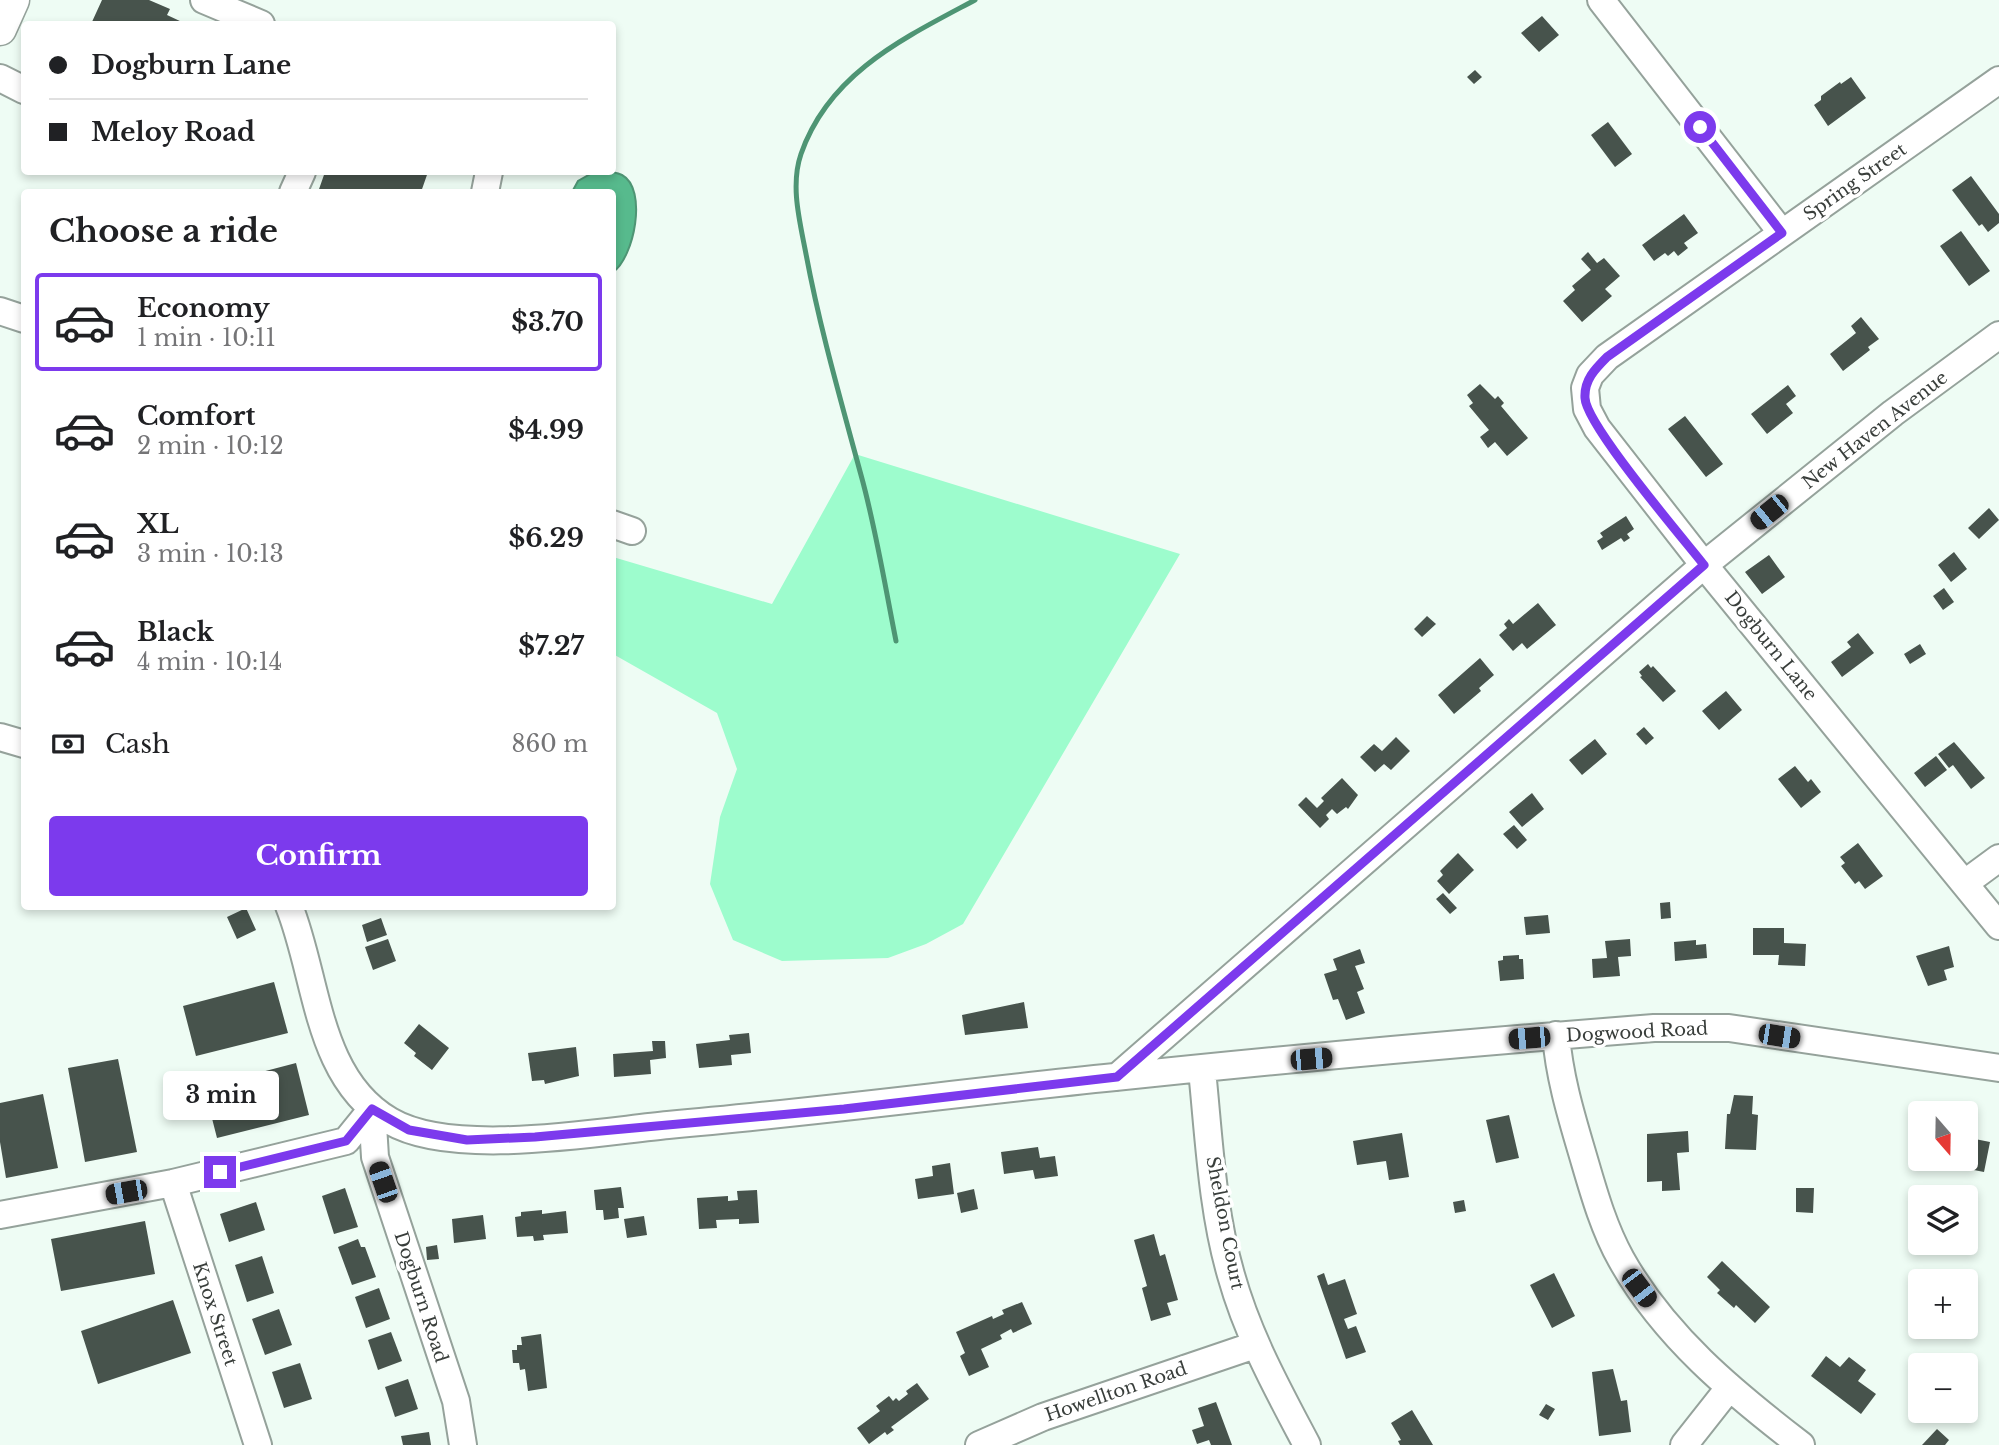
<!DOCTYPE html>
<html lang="en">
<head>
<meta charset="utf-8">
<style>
	body { margin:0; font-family:"Libre Baskerville",serif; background:#f2f2f2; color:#202124; height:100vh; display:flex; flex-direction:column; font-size:26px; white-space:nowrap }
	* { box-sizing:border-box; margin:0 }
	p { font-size:23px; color:#757577 }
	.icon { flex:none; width:38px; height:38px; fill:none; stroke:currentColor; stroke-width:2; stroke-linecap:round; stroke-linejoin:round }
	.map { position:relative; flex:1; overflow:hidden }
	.details { position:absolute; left:21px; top:189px; width:595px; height:721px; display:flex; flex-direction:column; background:#fff; border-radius:7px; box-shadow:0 4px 10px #0003 }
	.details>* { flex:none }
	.top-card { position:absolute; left:21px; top:21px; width:595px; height:154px; border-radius:7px; box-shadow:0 4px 10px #0003; display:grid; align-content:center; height:154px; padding:0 28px; background:#fff }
	.needle { width:46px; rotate:160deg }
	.buttons { position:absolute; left:1908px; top:1101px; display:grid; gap:14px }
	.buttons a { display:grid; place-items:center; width:70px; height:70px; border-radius:7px; background:#fff; box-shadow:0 4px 10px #0003; font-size:35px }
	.end { position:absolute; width:32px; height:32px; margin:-16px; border:9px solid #7c3aed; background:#fff; box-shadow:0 0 0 4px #fff }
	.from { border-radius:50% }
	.bubble { position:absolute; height:49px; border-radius:7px; background:#fff; box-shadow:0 4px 10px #0003; font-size:23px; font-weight:700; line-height:49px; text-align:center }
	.car { position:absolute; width:21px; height:42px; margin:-21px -10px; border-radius:9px; box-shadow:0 0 5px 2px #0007; background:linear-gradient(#222 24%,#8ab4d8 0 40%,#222 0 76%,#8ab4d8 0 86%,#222 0) }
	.top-card b { display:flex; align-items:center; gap:24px; height:66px; font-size:26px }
	.top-card b+b { border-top:2px solid #e0e0e0 }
	.top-card i { width:18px; height:18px; background:#202124 }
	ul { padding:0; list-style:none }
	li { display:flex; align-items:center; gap:21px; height:98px; margin:0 14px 10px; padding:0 14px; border:4px solid transparent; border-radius:7px }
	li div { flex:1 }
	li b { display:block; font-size:26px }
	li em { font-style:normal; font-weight:700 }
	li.current { border-color:#7c3aed }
	li>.icon { width:63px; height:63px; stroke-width:1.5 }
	h2 { padding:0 28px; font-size:32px; line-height:84px }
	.pay { display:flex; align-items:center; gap:18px; height:77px; padding:0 28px; font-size:26px }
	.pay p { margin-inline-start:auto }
	.cta { display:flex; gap:14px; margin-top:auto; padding:14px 28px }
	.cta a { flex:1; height:80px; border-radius:7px; background:#7c3aed; color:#fff; font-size:28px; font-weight:700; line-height:80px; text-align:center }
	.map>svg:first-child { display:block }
</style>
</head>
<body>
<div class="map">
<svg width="1999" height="1445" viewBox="0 0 1999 1445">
	<rect width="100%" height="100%" fill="#eefcf4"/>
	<path fill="#9dfccd" d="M855 454 1180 554 963 924 926 944 888 958 782 961 733 940 710 884 720 817 737 769 717 713 613 654V557L772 604Z"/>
	<path fill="#57ba8d" stroke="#4e9574" stroke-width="2" d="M594 172C603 171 614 171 622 175 648 189 634 258 613 272L612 192H572L578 181Z"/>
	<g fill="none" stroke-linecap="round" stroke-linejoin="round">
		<path stroke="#4e9574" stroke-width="5" d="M896 641C885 586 876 529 861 475 841 401 820 329 806 254 800 222 790 186 801 154 829 73 904 38 975 0"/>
	</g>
	<path fill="#47534c" d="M102 0H149L170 9 167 15 182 22 181 24H91Z
		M1542 16 1559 35 1539 52 1521 33Z
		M1475 70 1482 77 1474 84 1467 77Z
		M1851 77 1866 98 1828 126 1814 105 1821 100V96L1840 82 1841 84Z
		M1608 122 1632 154 1615 167 1591 135Z
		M325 172H428L421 192H318Z
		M1971 176 1999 214V223L1988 232 1982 224 1979 226 1952 190Z
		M1684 214 1698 233 1684 243 1688 248 1678 256 1674 251 1668 256 1665 253 1654 261 1642 245Z
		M1961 231 1990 271 1969 286 1940 246Z
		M1588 252 1597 263 1604 258 1620 276 1605 289 1612 296 1582 322 1563 301 1575 290 1572 286 1591 270 1581 259Z
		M1861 317 1879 339 1868 347 1870 350 1843 371 1830 354 1856 333 1851 326Z
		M1480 384 1495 399 1498 396 1504 403 1501 406 1528 438 1507 456 1495 442 1488 448 1480 437 1489 430 1469 406 1473 403 1467 395Z
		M1788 385 1796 396 1786 404 1793 413 1767 434 1751 414Z
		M1685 416 1723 464 1706 477 1668 429Z
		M1989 508 1999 520 1979 539 1968 528Z
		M1626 516 1634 529 1627 534 1630 538 1624 542 1621 538 1602 550 1597 541 1603 537 1600 533Z
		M1954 552 1967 569 1951 582 1938 565Z
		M1769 555 1785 577 1762 594 1745 572Z
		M1944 588 1954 602 1943 610 1933 596Z
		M1538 603 1556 625 1527 649 1522 643 1513 651 1499 635 1507 628 1504 624 1509 619 1513 624Z
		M1427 616 1436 624 1422 637 1414 629Z
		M1858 633 1874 653 1842 677 1831 662 1851 647 1847 642Z
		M1920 644 1926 654 1910 664 1904 654Z
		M1480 658 1494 675 1479 688 1481 691 1454 714 1438 695Z
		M1648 664 1651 668 1653 666 1676 691 1663 702 1640 677 1642 676 1639 672Z
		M1726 691 1742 710 1719 730 1702 711Z
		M1644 727 1654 738 1646 745 1636 734Z
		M1396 737 1410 751 1391 770 1384 764 1375 772 1360 757 1374 744 1382 751Z
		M1595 739 1607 754 1582 775 1569 760Z
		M1954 742 1985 778 1971 789 1953 765 1949 768 1938 754Z
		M1936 756 1947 770 1925 787 1914 773Z
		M1795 766 1808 782 1811 779 1821 792 1801 808 1778 779Z
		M1342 778 1358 795 1348 809 1346 807 1337 814 1332 809 1326 815 1329 819 1320 828 1298 805 1306 797 1317 808 1324 801 1321 798Z
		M1532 793 1544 809 1522 827 1509 812Z
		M1514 825 1527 840 1517 849 1503 834Z
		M1858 843 1883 876 1865 889 1859 881 1855 884 1841 866 1845 863 1840 857Z
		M1458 853 1474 870 1449 894 1437 881 1443 875 1440 871Z
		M1443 893 1457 908 1450 914 1436 899Z
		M1670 902 1671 918 1661 919 1660 903Z
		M246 908 256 930 237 939 227 917Z
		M1548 915 1550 933 1526 935 1524 917Z
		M381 918 387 935 367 942 362 925Z
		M1753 928H1784V943L1806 944 1805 966 1778 965 1779 955H1753Z
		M388 939 396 961 373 970 365 947Z
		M1630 939 1631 956 1618 957 1620 976 1593 978 1592 959 1607 958 1605 941Z
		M1696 940V945L1706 944 1707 958 1675 961 1674 942Z
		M1949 946 1954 967 1944 970 1947 980 1928 986 1916 956Z
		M1360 949 1365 963 1355 966 1364 989 1357 992 1365 1013 1346 1020 1338 999 1333 1000 1324 974 1337 970 1333 959Z
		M1519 955V959H1523L1524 979 1500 981 1498 961 1503 960V956Z
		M274 982 288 1033 196 1056 183 1006Z
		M1024 1002 1028 1028 965 1035 962 1015Z
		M419 1024 449 1048 432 1070 414 1056 416 1053 404 1043Z
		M749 1033 751 1053 731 1055 732 1065 699 1068 696 1044 730 1040 729 1035Z
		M652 1041H665L666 1058 650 1060 651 1074 614 1077 613 1054 653 1051Z
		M576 1047 579 1076 545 1084 544 1080 532 1081 528 1053Z
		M118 1059 137 1152 85 1162 68 1068Z
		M296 1063 309 1115 217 1138 204 1087Z
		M43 1094 58 1168 6 1178 0 1142V1103Z
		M1734 1095 1753 1096 1752 1114 1758 1115 1756 1150 1725 1149 1727 1114H1730Z
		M1509 1115 1519 1158 1496 1163 1486 1120Z
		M1688 1131 1689 1152 1677 1153 1680 1190 1662 1191V1181L1647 1182V1134Z
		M1402 1133 1409 1177 1389 1180 1386 1161 1357 1165 1353 1141Z
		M1965 1137 1990 1142 1984 1172 1923 1160 1965 1158Z
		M1038 1147 1040 1158 1055 1156 1058 1176 1035 1179 1033 1170 1004 1174 1001 1152Z
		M950 1163 954 1194 918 1199 915 1179 933 1176 932 1166Z
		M621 1187 624 1208H618L619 1218 604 1220 603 1210H596L594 1190Z
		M345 1188 358 1227 334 1234 322 1196Z
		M1796 1188H1814L1813 1213 1796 1212Z
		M974 1189 978 1209 961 1213 957 1193Z
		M757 1190 759 1223 739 1224V1219L716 1220 717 1228 699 1229 697 1198 728 1196V1201L738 1200 737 1191Z
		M1464 1200 1466 1211 1455 1213 1453 1202Z
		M256 1202 265 1230 229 1242 220 1214Z
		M542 1210V1214L566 1211 568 1233 543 1235 544 1240 534 1241 533 1236 517 1237 515 1217 521 1216V1212Z
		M483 1215 486 1239 454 1243 452 1219Z
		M644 1216 647 1235 627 1238 624 1219Z
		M145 1221 155 1274 61 1291 51 1239Z
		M1154 1234 1160 1256 1165 1254 1178 1300 1167 1303 1171 1315 1151 1321 1142 1288 1147 1286 1134 1240Z
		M358 1239 361 1247H365L376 1277 352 1285 338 1247Z
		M437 1245 439 1259 427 1260 426 1247Z
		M262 1256 274 1293 247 1302 235 1265Z
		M1722 1261 1770 1307 1755 1323 1736 1305 1734 1308 1717 1293 1720 1290 1707 1277Z
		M1324 1273 1328 1285 1345 1279 1357 1314 1344 1319 1348 1329 1356 1326 1366 1352 1346 1359 1317 1276Z
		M1554 1273 1575 1316 1552 1328 1530 1285Z
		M379 1288 390 1319 366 1328 355 1297Z
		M173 1300 191 1353 98 1384 81 1331Z
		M1022 1302 1032 1324 1013 1333 1011 1329 1000 1335 1002 1339 981 1349 989 1367 969 1376 960 1356 965 1353 956 1332 992 1316 993 1319 1004 1314 1002 1310Z
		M279 1309 292 1345 265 1355 252 1319Z
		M391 1332 402 1361 378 1370 368 1340Z
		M541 1334 547 1388 528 1391 525 1369 520 1370 519 1363H513L512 1350H517V1345H522L521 1337Z
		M1826 1356 1840 1367 1849 1357 1866 1370 1858 1381 1876 1394 1861 1414 1811 1376Z
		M300 1363 312 1399 284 1408 272 1372Z
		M1613 1369 1621 1401 1627 1400 1631 1432 1599 1436 1592 1372Z
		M408 1379 418 1409 395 1417 385 1387Z
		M917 1383 929 1399 891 1427 894 1430 887 1435 885 1432 869 1444 857 1428 880 1411 876 1406 889 1396 893 1401 896 1398 899 1401 908 1394 906 1391Z
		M1216 1402 1232 1445H1211L1209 1440 1197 1444 1192 1430 1204 1426 1198 1408Z
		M1546 1404 1555 1409 1548 1420 1539 1415Z
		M1412 1410 1433 1445H1400L1398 1441 1401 1440 1391 1423Z
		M1937 1429 1949 1440 1945 1445H1922Z
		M429 1432 431 1445H403L401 1436Z"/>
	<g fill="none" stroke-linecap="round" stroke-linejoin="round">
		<defs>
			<path id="minor" d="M204 0 261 24
				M1601 0 1782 233
				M0 78 24 90
				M1999 80 1607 357 1590 375 1585 388 1587 409 1597 428 1704 565 1999 926
				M293 192 302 172
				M485 192 489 172
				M0 311 24 319
				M612 524 632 531
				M0 737 24 744
				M1965 883 1999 858
				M289 906C318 978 316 1078 390 1121 453 1158 596 1132 668 1125 818 1112 966 1092 1115 1077 1295 1058 1475 1042 1654 1028H1729L1999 1068
				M1556 1035C1559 1074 1570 1112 1581 1149 1592 1186 1602 1225 1621 1259 1664 1336 1732 1392 1801 1445
				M1202 1070C1209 1138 1212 1210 1231 1275 1248 1336 1278 1390 1307 1445
				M1117 1077 1704 565 1893 413 1999 335
				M372 1109 375 1157 456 1401 463 1445
				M173 1183 258 1445
				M0 1215 173 1183 346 1141 372 1109
				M979 1445 1043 1417 1255 1345
				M1684 1445 1729 1388"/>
			<path id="major" d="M0 29 13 0"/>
		</defs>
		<use href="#minor" stroke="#95a29b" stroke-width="30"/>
		<use href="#major" stroke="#95a29b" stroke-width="35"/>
		<use href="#minor" stroke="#fff" stroke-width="26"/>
		<use href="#major" stroke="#fff" stroke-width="32"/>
	</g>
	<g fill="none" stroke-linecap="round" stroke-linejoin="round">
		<path stroke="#7c3aed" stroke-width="9" d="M220 1172 346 1141 372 1109 409 1130 467 1140 535 1137 844 1109 1117 1077 1704 565C1682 537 1586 425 1585 398 1584 380 1595 369 1607 357L1782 233 1700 127"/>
	</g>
	<g text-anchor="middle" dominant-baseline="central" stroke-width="7" stroke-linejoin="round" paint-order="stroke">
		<g font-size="18" fill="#393e3b" stroke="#fff">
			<text transform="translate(1855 182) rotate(-35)">Spring Street</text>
			<text transform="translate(1875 430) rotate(-38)">New Haven Avenue</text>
			<text transform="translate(1771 646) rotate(51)">Dogburn Lane</text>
			<text transform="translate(1637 1032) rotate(-3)">Dogwood Road</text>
			<text transform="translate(1225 1223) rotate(79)">Sheldon Court</text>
			<text transform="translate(421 1297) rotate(72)">Dogburn Road</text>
			<text transform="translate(215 1314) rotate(72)">Knox Street</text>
			<text transform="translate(1116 1392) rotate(-19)">Howellton Road</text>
		</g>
	</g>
</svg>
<div class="buttons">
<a><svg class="needle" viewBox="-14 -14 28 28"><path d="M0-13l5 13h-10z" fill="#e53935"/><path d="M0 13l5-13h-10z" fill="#757577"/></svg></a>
<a><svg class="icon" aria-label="layers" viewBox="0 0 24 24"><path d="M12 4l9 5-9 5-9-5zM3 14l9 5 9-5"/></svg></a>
<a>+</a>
<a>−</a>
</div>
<i class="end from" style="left:1700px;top:127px"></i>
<i class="end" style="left:220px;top:1172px"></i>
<div class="bubble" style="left:163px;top:1071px;width:116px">3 min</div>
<i class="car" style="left:1769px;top:512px;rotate:231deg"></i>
<i class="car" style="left:1779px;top:1036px;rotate:99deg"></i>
<i class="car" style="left:1529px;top:1038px;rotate:265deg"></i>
<i class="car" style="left:1311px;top:1059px;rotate:85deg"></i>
<i class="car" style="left:383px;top:1182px;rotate:341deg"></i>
<i class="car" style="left:126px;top:1192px;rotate:260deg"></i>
<i class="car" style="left:1639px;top:1288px;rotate:143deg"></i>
<div class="top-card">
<b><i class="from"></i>Dogburn Lane</b>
<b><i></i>Meloy Road</b>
</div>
<section class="details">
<h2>Choose a ride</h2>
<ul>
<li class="current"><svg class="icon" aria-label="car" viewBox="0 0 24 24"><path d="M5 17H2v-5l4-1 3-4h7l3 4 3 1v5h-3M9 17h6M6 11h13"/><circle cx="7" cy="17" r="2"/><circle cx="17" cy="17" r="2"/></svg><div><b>Economy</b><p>1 min · 10:11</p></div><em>$3.70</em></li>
<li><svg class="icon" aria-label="car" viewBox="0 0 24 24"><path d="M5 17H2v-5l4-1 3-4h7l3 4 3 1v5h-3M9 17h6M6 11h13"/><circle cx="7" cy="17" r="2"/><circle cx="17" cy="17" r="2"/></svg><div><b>Comfort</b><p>2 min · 10:12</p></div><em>$4.99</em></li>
<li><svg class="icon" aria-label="car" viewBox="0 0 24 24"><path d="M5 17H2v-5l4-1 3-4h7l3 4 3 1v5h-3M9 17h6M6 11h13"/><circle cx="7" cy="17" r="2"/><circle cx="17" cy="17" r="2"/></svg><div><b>XL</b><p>3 min · 10:13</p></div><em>$6.29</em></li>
<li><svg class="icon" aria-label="car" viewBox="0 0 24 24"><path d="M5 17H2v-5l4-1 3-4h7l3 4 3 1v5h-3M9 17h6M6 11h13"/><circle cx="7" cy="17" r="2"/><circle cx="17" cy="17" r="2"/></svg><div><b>Black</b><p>4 min · 10:14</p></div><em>$7.27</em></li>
</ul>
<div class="pay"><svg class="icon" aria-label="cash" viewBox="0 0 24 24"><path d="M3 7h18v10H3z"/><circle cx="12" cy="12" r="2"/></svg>Cash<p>860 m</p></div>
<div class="cta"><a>Confirm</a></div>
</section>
</div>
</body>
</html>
